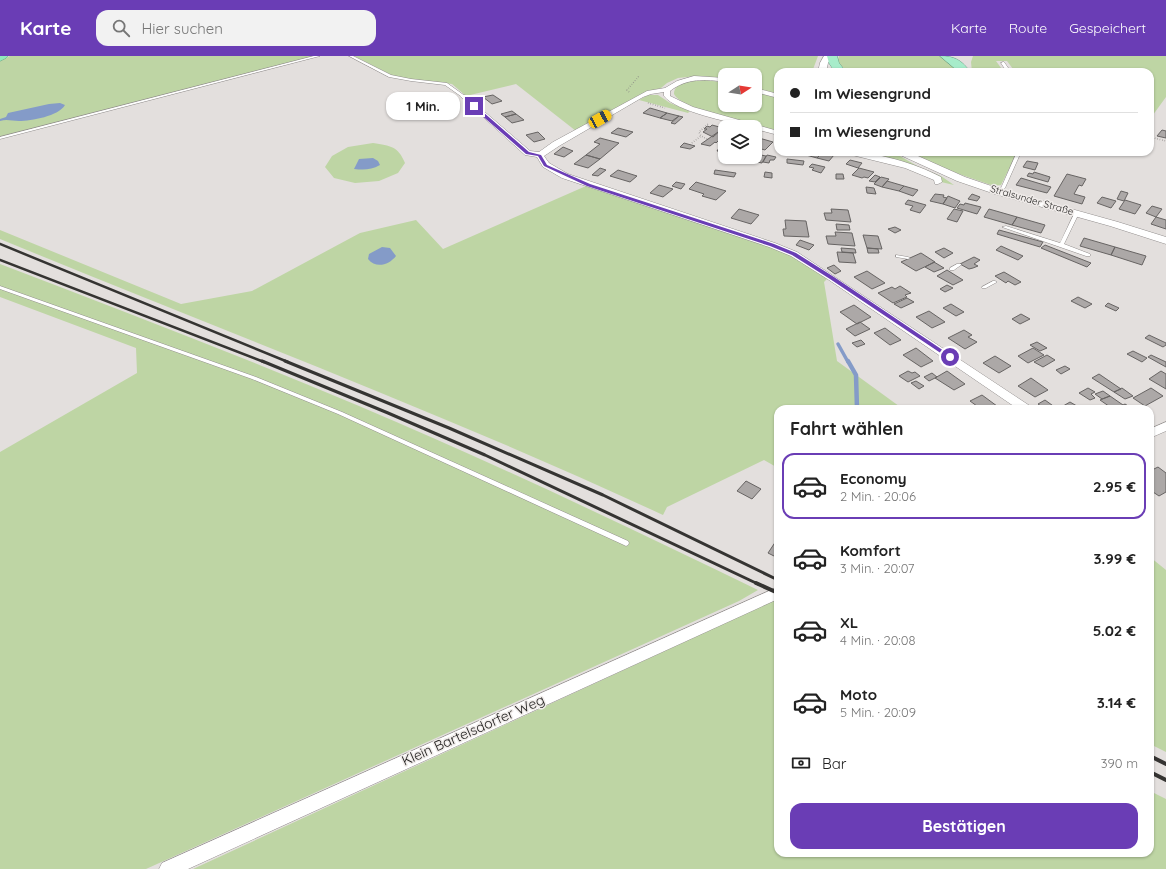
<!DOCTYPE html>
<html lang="de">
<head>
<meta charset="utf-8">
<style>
	body { margin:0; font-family:Quicksand,sans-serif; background:#f2f2f2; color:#222; height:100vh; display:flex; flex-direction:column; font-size:15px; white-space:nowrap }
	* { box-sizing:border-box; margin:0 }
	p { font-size:13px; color:#767676 }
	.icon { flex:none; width:22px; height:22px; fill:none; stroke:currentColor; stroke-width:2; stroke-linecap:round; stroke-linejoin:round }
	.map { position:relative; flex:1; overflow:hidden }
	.panel { position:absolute; left:774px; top:349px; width:380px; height:452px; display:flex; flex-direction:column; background:#fff; border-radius:12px; box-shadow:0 1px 3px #0004 }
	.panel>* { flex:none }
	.top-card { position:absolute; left:774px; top:12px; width:380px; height:88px; border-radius:12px; box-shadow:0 1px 3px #0004; display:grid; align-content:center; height:88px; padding:0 16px; background:#fff }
	.needle { width:26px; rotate:78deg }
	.tools { position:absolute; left:718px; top:12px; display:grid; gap:8px }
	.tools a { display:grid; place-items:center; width:44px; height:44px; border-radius:8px; background:#fff; box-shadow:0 1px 3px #0004; font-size:20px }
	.end { position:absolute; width:18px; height:18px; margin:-9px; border:5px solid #6a3db5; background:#fff; box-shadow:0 0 0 2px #fff }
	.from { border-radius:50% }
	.bubble { position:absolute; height:28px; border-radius:12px; background:#fff; box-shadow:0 1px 3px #0004; font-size:13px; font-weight:700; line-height:28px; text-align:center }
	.car { position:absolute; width:12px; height:24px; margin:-12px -6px; border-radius:5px; box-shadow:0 0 3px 1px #0007; background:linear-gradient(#f5c518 24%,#345 0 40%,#f5c518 0 76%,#345 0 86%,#f5c518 0) }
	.top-card b { display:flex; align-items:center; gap:14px; height:38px; font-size:15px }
	.top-card b+b { border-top:1px solid #e0e0e0 }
	.top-card i { width:10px; height:10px; background:#222 }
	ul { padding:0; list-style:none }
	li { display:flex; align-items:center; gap:12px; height:66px; margin:0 8px 6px; padding:0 8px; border:2px solid transparent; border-radius:12px }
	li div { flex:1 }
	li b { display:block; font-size:15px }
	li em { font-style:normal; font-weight:700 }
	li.on { border-color:#6a3db5 }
	li>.icon { width:36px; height:36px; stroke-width:1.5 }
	h2 { padding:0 16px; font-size:18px; line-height:48px }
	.pay { display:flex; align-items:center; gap:10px; height:44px; padding:0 16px; font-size:15px }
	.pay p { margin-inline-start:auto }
	.primary-button { display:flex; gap:8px; margin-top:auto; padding:8px 16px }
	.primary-button a { flex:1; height:46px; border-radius:12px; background:#6a3db5; color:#fff; font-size:16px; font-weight:700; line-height:46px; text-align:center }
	header { display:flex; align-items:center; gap:24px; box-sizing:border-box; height:56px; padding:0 20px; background:#6a3db5; color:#fff }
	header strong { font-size:19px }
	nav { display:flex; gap:22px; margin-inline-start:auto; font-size:14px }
	.search { width:280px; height:36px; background:#f2f2f2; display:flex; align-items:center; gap:10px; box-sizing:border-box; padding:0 14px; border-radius:12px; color:#767676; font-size:15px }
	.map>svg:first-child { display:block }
</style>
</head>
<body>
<header>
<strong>Karte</strong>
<div class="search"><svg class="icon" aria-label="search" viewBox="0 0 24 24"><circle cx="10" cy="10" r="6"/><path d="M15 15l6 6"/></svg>Hier suchen</div>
<nav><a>Karte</a><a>Route</a><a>Gespeichert</a></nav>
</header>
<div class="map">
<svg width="1166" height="813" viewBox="0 0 1166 813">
	<rect width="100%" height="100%" fill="#e3dfdd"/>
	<path fill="#bed5a4" d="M10 0H314L0 81V4Z
		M354 0H818L812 16H778V38L755 32V19H725V22L697 20 678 22 667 27 661 32 641 38 576 75 516 28 466 40 452 28 400 22 391 19Z
		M839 0H942L948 3 959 16H845L837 6Z
		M973 0H1166V41L1150 63V16H1027L1013 13 1007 5H996L1004 16H972L971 6Z
		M707 24 725 27V49H755V36L778 42V75C759 70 681 54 674 38 674 24 697 25 707 24Z
		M648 39H658L670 47 690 55 688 57 639 44Z
		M373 87C391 90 398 90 405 107L398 117 379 125 355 127 334 122 325 111 332 100 348 91Z
		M857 96H893L919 111 941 120 954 129 941 126 918 112Z
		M908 96H1016L1013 105 1001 129 994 130 956 117Z
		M586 130 770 190 791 200 828 222 824 226 837 305 903 353H778V412L764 404 667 451 663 459C446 358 221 274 0 183V174L181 248 252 235 360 177 416 164 443 193Z
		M0 208C120 254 241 300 359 350 494 407 626 470 758 534L739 545 146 813H0V396L137 317 136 292 0 241Z
		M1150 501 1166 514V696L1150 688Z
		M775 544 778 546V797H1150V735L1166 743V813H193Z"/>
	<path fill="#849bc8" d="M60 47 65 49C59 60 31 65 19 65 12 65 7 63 0 65V63L6 61 8 57 49 48Z
		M373 102 378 105 380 109C371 114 364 114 354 113L359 103Z
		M382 191 390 192 396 200C389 209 376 213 368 203L369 198Z"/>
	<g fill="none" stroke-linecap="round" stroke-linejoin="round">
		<path stroke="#849bc8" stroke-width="3.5" d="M838 288 848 306"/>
		<path stroke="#849bc8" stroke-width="4.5" d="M848 305 856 319 857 353"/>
	</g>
	<path fill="#aca8a7" stroke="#676463" d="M493 39 502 45 492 48 483 41Z
		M650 52 667 57 660 62 643 57Z
		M512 55 516 58 505 61 501 58Z
		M667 57 679 60 672 65 660 62Z
		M516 58 524 64 512 67 505 61Z
		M679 60 683 61 675 68 671 67Z
		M712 69 723 72 713 81 703 76 707 73H704L707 70 710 71Z
		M618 72 633 76 626 81 611 77Z
		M1162 74 1166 75V82L1157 80Z
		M538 76 545 83 534 86 526 79Z
		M718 76 725 78 716 87 715 86 710 90 701 88Z
		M600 82 619 87 600 103 586 99 600 88 594 86Z
		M759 82 773 86 765 94 758 92 755 94V86Z
		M684 87 695 90 690 93 680 91Z
		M721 89H725V96L717 95Z
		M563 91 573 95 564 101 554 98Z
		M809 96H823L817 102 806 99Z
		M823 96 834 99 829 105 817 102Z
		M756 98 766 100 762 107 752 105Z
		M586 99 600 103 588 112 574 108Z
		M767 99 776 101 774 104H770L769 107 763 106Z
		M787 103 804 105 803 109 787 107Z
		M850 104 862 107 858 112 846 108Z
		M1027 105 1038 107 1035 114 1023 111Z
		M812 108 825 111 821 117 812 114 814 112 809 111Z
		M600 112 606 114 598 120 592 119Z
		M859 112 874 116 868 122 864 121 862 122 852 119Z
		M618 114 637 120 630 126 610 120Z
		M715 114 736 117 734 121 714 118Z
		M765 116 772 117V122L764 121Z
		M1034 116 1050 121 1048 126 1027 120 1029 117 1033 118Z
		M836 118H843L844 123H836Z
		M1067 118 1086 123 1082 130 1079 129 1074 138 1085 141 1082 148 1054 140Z
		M875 119 880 121 875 126 869 125Z
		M881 121 889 123 882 131 874 128Z
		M1021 122 1051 131 1047 137 1016 129Z
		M887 125 904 130 899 135 882 131Z
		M676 126 685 128 681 133 672 130Z
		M696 126 726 135 716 144 702 140 704 138 689 133Z
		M659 129 673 133 663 141 650 137Z
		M904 130 918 134 913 140 899 135Z
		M866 131 874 132 876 138 867 137Z
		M1121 135 1128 137 1124 145 1117 143Z
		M935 138 944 139 943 141 947 142 943 148 930 145Z
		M972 138 980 141 977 145 968 143Z
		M948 140 960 145 955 152 943 148Z
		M1102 141 1116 145 1111 152 1097 147Z
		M908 144 926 149 920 157 910 154 913 150 905 148Z
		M1125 144 1141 149 1135 158 1119 153Z
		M965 147 981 151 977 158 957 152 960 148 964 149Z
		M1152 150 1162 153 1156 161 1146 157Z
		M739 153 759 159 751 168 731 162Z
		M831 153 848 154 851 166 826 164 824 157H832Z
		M954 153 963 155 957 166 947 163Z
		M989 153 1017 161 1012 169 984 161Z
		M1017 161 1045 169 1041 177 1012 169Z
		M1156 161 1166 164V173L1151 168Z
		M785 164 806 165 809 181 784 180 783 173H786Z
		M836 168 849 169 850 174H837Z
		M895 171 901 174 895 177 888 173Z
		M999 174 1043 186 1040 191 997 178Z
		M835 176 852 177 855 190 828 188 826 180H836Z
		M863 179 878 180 882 193 867 192Z
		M1084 182 1115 191 1111 199 1080 190Z
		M800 184 814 189 809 194 796 189Z
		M1045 189 1091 207 1087 211 1041 192Z
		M1001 190 1023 200 1018 204 996 194Z
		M1115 191 1146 200 1142 209 1111 199Z
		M841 192 855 193 856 197 842 196Z
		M867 192 878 193 879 197H868Z
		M944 192 953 197 944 202 935 196Z
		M837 196 853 197 856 207 839 206Z
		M921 197 935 206 916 215 901 206Z
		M974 201 980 204 974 208 978 210 973 212 969 213 960 208Z
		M934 206 944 212 934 216 925 211Z
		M834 209 841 215 835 218 827 212Z
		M947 214 963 224 953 229 937 220Z
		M867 215 885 227 872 233 854 221Z
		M1004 216 1021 226 1015 229 1008 225 1006 227 995 220Z
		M947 229 953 232 945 236 940 233Z
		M900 230 911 237 905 239 907 241 893 247 878 237 892 231 895 233Z
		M1078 241 1092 248 1085 252 1071 245Z
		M907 242 914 246 901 252 894 248Z
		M1108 247 1119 252 1116 255 1105 250Z
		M951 248 964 256 956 260 943 252Z
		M854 249 871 261 857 268 840 256Z
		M929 255 945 266 932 272 916 261Z
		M1021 258 1030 263 1020 268 1012 263Z
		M860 266 870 273 855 280 846 273Z
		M885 272 901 284 890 289 874 277Z
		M964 274 972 279 968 281 977 286 965 293 948 282Z
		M1149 279 1166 287V289L1163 291 1145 282Z
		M861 284 865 288 857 291 852 287Z
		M1037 286 1047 292 1040 295 1030 289Z
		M916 292 933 305 921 311 903 299Z
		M1033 292 1044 299 1028 307 1018 300Z
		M1133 295 1147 302 1142 306 1127 298Z
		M1047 299 1055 304 1043 311 1034 306Z
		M1151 299 1166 306V311L1148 301Z
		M995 300 1011 310 999 317 983 307Z
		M1065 310 1070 313 1061 318 1056 314Z
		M908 315 912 317 915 316 920 320 908 326 899 320Z
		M947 315 965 328 954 334 935 322Z
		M1161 315 1166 318V333L1149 323Z
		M932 317 937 321 929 325 924 321Z
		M1099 318 1121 333 1114 336 1092 322Z
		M1031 322 1048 334 1035 341 1018 330Z
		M916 325 924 330 919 333 911 327Z
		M1088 332 1095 336 1091 338 1095 342 1090 344 1079 337Z
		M1122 332 1133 340 1125 343 1114 336Z
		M1151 332 1163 340 1145 350 1133 342Z
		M1103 335 1110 340 1102 343 1095 338Z
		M982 339 1001 353H981L970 345Z
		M1110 340 1123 349 1125 348 1133 353H1113L1100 344Z
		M1045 344 1056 352 1045 353 1038 348Z
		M1070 346 1082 353H1058Z
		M1158 411 1166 417V436L1159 440 1150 434V415Z
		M746 425 761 433 752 443 737 435Z
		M778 482V502L768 497Z"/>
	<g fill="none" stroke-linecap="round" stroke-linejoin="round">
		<defs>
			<path id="service" d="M314 0H320L0 83V81Z
				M349 0H353L391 19 411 23 447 27 465 40 462 41 445 29 411 25 389 21Z
				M1003 6H1004L1011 16H1007L1001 7Z
				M1017 96H1021L1005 132 1000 137H998L997 136 1001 132Z
				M1075 156 1079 157 1064 188 1090 198V200H1086L1002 171 1006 170 1060 187Z
				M896 199 908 201 910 202 908 203 896 201Z
				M957 208H961V209L954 214H950V212Z
				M993 225H995L997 226 986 232H982V231Z
				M0 230 256 321 342 356 628 485 629 487 628 489 626 490 624 489 338 358 252 323 0 233Z"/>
			<path id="minor" d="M694 20 725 22V26C705 23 687 22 670 35V40L693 51 778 75V79L755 73V71H748C727 65 677 56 664 40V36L651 38 643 41 559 90 544 100 549 107 568 118 775 187 797 196 1030 350 1032 353H1018L829 224 791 200 769 191 562 122 543 111 537 101 525 99 460 40 465 39 530 95 539 96 553 86 647 35 665 32 677 25Z
				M755 32 778 38V42L755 36Z
				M847 96C876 96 915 107 941 121L942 126 938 128H935L934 124 905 112 848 98Z
				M1166 366V375L1150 382V373Z
				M778 531V543L188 813H159L162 807Z"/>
			<path id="tertiary" d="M824 0H832L828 7 826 16H818L820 7Z
				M896 96H909L965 121 1003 134 1118 166 1166 181V188L1110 170 995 138 957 125 898 98Z"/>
			<path id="trunk" d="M827 0H837L839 7 846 16H835L829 7Z
				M940 0C954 0 962 4 970 16H959Z"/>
			<path id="motorway" d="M0 0H8L6 2 0 5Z"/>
		</defs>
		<use href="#service" stroke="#928e8d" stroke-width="1"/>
		<use href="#minor" stroke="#928e8d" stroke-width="1"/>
		<use href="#tertiary" stroke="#928e8d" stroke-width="1"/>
		<use href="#trunk" stroke="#69a285" stroke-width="1"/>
		<use href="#motorway" stroke="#69a285" stroke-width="1"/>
		<path stroke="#868382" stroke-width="1.5" stroke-dasharray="0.5 2" stroke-linecap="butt" d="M629 36 627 34 639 20
			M648 47 665 52
			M1150 81 1166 85
			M707 83 701 80 699 76 708 68
			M692 87 701 80
			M831 96 841 99"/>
		<use href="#service" fill="#fff" fill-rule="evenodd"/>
		<use href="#minor" fill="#fff" fill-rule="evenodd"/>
		<use href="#tertiary" fill="#fff" fill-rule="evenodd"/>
		<use href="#trunk" fill="#a7ecca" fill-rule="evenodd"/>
		<use href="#motorway" fill="#91e8bc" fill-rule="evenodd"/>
		<path stroke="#353432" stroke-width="2.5" d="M0 188 288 306
			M0 204 264 306"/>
		<path stroke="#353432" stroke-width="3" d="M262 305 388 357 485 399 758 528
			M285 305 449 372 603 439 778 524"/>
		<path stroke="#353432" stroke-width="4" d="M756 527 778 537
			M1150 700 1166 708
			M1150 716 1166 724"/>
	</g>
	<path fill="#6a3db5" d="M472 49H475L529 96 541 99 547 109 590 128 774 188 796 197 834 221 953 301 948 302 830 223 792 199 770 190 587 130 544 110 538 100 526 98 472 51Z"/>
	<g text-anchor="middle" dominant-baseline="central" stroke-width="3" stroke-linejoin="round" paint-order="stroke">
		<g font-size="10" fill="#201f1e" stroke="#f0ecea">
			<text transform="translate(1032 144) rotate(16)">Stralsunder Straße</text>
		</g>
		<g font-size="14" fill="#201f1e" stroke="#f0ecea">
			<text transform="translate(473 674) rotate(-24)">Klein Bartelsdorfer Weg</text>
		</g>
	</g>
</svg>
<div class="tools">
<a><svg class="needle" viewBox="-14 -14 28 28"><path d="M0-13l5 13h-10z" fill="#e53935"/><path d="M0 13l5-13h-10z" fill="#767676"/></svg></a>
<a><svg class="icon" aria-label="layers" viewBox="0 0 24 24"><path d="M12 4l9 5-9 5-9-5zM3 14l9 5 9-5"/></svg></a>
</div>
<i class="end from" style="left:950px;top:301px"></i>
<i class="end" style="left:474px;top:50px"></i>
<div class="bubble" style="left:386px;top:36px;width:74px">1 Min.</div>
<i class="car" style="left:600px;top:63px;rotate:61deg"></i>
<div class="top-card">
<b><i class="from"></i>Im Wiesengrund</b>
<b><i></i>Im Wiesengrund</b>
</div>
<section class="panel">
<h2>Fahrt wählen</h2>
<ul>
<li class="on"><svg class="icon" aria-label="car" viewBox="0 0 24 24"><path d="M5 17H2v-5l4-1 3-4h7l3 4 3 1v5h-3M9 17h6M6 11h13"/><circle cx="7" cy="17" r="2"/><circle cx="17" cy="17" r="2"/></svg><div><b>Economy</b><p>2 Min. · 20:06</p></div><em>2.95 €</em></li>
<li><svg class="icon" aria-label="car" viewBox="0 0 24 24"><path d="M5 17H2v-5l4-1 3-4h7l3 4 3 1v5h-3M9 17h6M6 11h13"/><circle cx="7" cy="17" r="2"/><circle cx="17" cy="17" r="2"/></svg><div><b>Komfort</b><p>3 Min. · 20:07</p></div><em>3.99 €</em></li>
<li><svg class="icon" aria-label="car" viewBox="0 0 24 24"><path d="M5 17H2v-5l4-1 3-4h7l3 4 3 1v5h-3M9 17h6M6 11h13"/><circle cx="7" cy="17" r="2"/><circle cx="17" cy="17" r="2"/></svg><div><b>XL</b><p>4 Min. · 20:08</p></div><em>5.02 €</em></li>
<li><svg class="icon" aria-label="car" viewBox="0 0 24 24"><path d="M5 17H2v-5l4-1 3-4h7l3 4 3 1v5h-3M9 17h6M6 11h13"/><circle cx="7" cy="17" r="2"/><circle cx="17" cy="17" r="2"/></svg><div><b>Moto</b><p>5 Min. · 20:09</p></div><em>3.14 €</em></li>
</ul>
<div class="pay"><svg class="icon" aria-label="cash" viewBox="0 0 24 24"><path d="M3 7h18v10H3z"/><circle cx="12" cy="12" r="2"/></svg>Bar<p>390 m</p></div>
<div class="primary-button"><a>Bestätigen</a></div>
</section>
</div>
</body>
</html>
